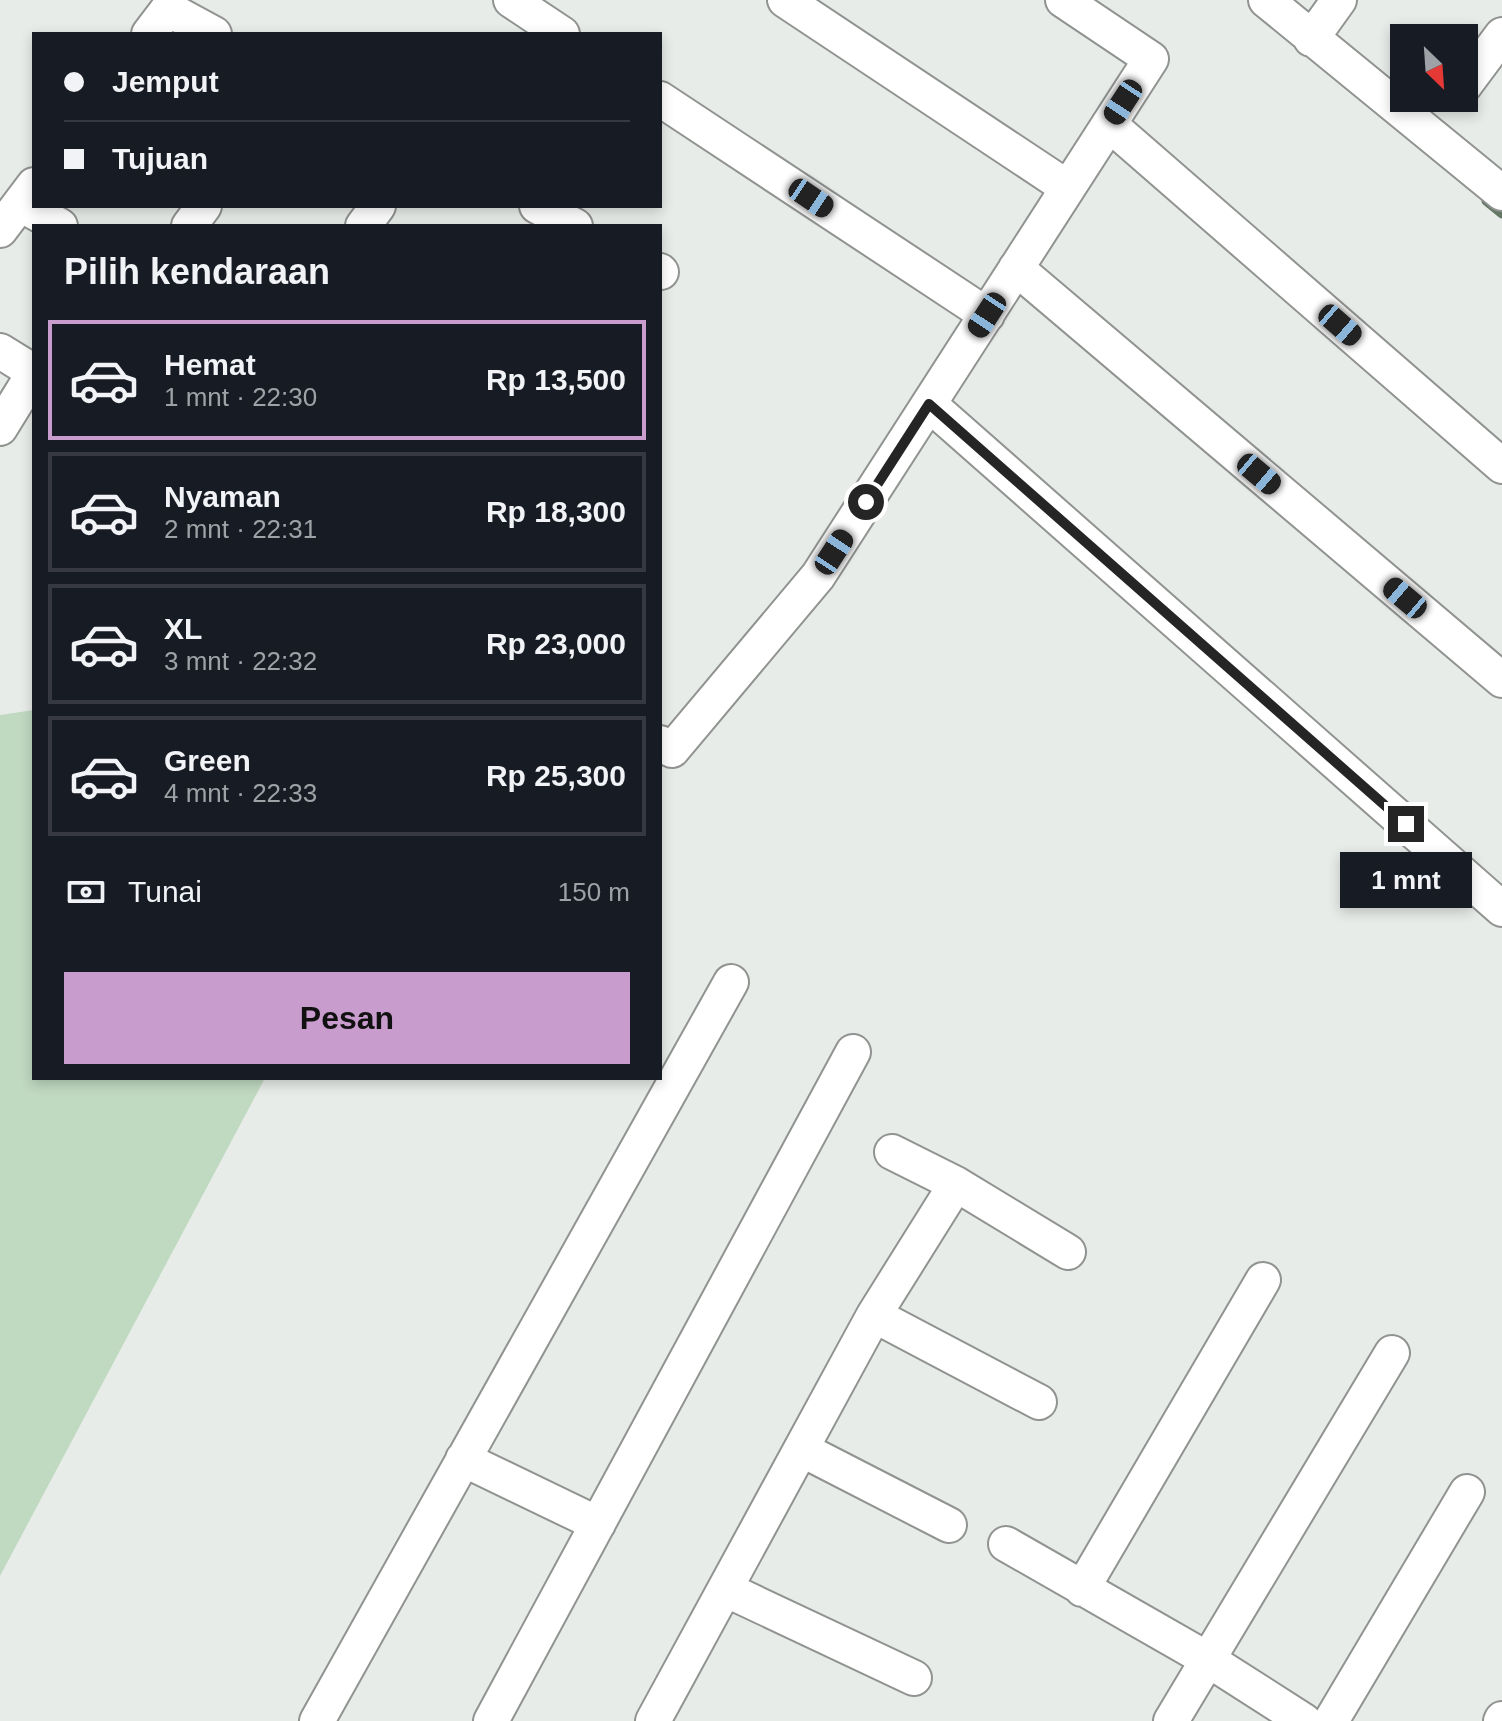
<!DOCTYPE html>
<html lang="id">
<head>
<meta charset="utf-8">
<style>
	body { margin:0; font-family:Arial,sans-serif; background:#20242c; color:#f1f3f6; height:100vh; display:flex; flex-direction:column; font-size:30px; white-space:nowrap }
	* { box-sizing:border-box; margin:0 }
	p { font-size:26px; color:#9ea1a6 }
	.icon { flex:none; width:44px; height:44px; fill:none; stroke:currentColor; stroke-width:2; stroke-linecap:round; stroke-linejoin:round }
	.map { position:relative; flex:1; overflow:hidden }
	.side { position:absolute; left:32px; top:224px; width:630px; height:856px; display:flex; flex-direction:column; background:#171b24; border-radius:0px; box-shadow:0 4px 12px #0003 }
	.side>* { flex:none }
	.hud { position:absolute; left:32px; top:32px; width:630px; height:176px; border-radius:0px; box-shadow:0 4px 12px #0003; display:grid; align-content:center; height:176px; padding:0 32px; background:#171b24 }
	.needle { width:52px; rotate:155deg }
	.tools { position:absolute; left:1390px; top:24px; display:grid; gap:16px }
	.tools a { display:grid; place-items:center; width:88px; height:88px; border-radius:0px; background:#171b24; box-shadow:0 4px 12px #0003; font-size:40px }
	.end { position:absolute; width:36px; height:36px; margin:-18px; border:10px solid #242524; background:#fff; box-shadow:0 0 0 4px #fff }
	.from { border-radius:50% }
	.bubble { position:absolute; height:56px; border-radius:0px; background:#171b24; box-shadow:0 4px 12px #0003; font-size:26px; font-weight:700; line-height:56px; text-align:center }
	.car { position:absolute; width:24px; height:48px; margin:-24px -12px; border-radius:10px; box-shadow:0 0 6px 2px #0007; background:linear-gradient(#222 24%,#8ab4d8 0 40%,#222 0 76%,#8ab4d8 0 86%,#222 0) }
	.hud b { display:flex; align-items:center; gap:28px; height:76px; font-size:30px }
	.hud b+b { border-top:2px solid #363941 }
	.hud i { width:20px; height:20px; background:#f1f3f6 }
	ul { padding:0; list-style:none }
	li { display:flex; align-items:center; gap:24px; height:120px; margin:0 16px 12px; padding:0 16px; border:4px solid #363941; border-radius:0px }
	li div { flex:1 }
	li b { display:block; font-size:30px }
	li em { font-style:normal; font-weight:700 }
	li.current { border-color:#c89dcd }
	li>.icon { width:72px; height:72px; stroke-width:1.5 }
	h2 { padding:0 32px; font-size:36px; line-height:96px }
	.pay { display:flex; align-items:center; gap:20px; height:88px; padding:0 32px; font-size:30px }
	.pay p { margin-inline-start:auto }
	.action { display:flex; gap:16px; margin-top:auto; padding:16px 32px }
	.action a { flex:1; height:92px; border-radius:0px; background:#c89dcd; color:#111; font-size:32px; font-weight:700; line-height:92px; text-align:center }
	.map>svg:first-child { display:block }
</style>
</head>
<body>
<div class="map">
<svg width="1502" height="1721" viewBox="0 0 1502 1721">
	<rect width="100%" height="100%" fill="#e8ece8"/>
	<path fill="#c0d9c1" d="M34 710V1078H265L0 1576V715Z"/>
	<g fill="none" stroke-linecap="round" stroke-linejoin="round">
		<path stroke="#647664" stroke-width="9" d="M1486 201 1502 214"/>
		<defs>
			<path id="street" d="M511 0 562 34
				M785 0 1068 188
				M1266 0 1502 193
				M149 34 168 9 214 34
				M1311 39 1339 0
				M1464 86 1502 35
				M660 99 987 315
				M1109 124 1502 466
				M20 204 60 226
				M537 206 575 226
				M189 226 204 206
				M363 226 378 206
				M0 230 34 185
				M1016 268 1502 680
				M660 271 661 272
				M0 351 34 372
				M929 404 1502 909
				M0 428 34 373
				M660 743 672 750 818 576 1151 59 1063 0
				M892 1152 956 1184 1068 1252
				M874 1315 1039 1402
				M801 1449 949 1525
				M463 1459 598 1524
				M1006 1544 1207 1659 1304 1721
				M725 1589 914 1678
				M1082 1589 1263 1280
				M317 1721 731 982
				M491 1721 853 1052
				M653 1721 874 1315 956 1184
				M1171 1721 1392 1353
				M1331 1721 1467 1492
				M1501 1721 1502 1719"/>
		</defs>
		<use href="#street" stroke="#909390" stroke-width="38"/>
		<use href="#street" stroke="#fff" stroke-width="34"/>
	</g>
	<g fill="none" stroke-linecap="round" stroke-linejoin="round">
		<path stroke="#242524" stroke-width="10" d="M866 502 929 404 1406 824"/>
	</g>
</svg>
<div class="tools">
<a><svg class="needle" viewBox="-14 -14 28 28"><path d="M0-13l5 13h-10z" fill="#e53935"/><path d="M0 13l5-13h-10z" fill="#9ea1a6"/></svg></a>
</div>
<i class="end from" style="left:866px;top:502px"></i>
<i class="end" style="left:1406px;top:824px"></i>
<div class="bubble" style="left:1340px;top:852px;width:132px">1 mnt</div>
<i class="car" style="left:1123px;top:102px;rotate:213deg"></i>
<i class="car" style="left:811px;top:198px;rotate:124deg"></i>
<i class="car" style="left:987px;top:315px;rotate:213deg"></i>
<i class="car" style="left:1340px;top:325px;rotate:131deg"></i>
<i class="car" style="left:1259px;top:474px;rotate:130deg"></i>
<i class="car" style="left:834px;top:552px;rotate:33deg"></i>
<i class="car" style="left:1405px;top:598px;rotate:310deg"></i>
<div class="hud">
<b><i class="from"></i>Jemput</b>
<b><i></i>Tujuan</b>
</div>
<section class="side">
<h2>Pilih kendaraan</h2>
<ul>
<li class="current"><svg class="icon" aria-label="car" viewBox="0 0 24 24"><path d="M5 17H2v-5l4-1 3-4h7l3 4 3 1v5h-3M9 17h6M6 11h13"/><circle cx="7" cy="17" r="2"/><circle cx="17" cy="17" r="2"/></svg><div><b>Hemat</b><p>1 mnt · 22:30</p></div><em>Rp 13,500</em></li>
<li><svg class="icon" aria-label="car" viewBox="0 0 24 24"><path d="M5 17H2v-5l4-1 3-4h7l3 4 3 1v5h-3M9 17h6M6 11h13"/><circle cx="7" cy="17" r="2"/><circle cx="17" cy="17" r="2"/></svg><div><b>Nyaman</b><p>2 mnt · 22:31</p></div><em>Rp 18,300</em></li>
<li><svg class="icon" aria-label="car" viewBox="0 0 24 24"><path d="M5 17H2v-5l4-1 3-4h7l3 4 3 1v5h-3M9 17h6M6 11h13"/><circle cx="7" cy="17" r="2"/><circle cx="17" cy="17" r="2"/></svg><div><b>XL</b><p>3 mnt · 22:32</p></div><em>Rp 23,000</em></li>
<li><svg class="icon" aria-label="car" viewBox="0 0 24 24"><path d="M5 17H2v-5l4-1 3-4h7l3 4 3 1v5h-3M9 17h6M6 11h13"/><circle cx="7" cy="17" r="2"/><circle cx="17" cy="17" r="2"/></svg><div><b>Green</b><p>4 mnt · 22:33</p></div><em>Rp 25,300</em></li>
</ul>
<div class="pay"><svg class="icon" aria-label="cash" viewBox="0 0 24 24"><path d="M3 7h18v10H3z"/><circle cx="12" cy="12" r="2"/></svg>Tunai<p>150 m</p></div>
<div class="action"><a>Pesan</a></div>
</section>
</div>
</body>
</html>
